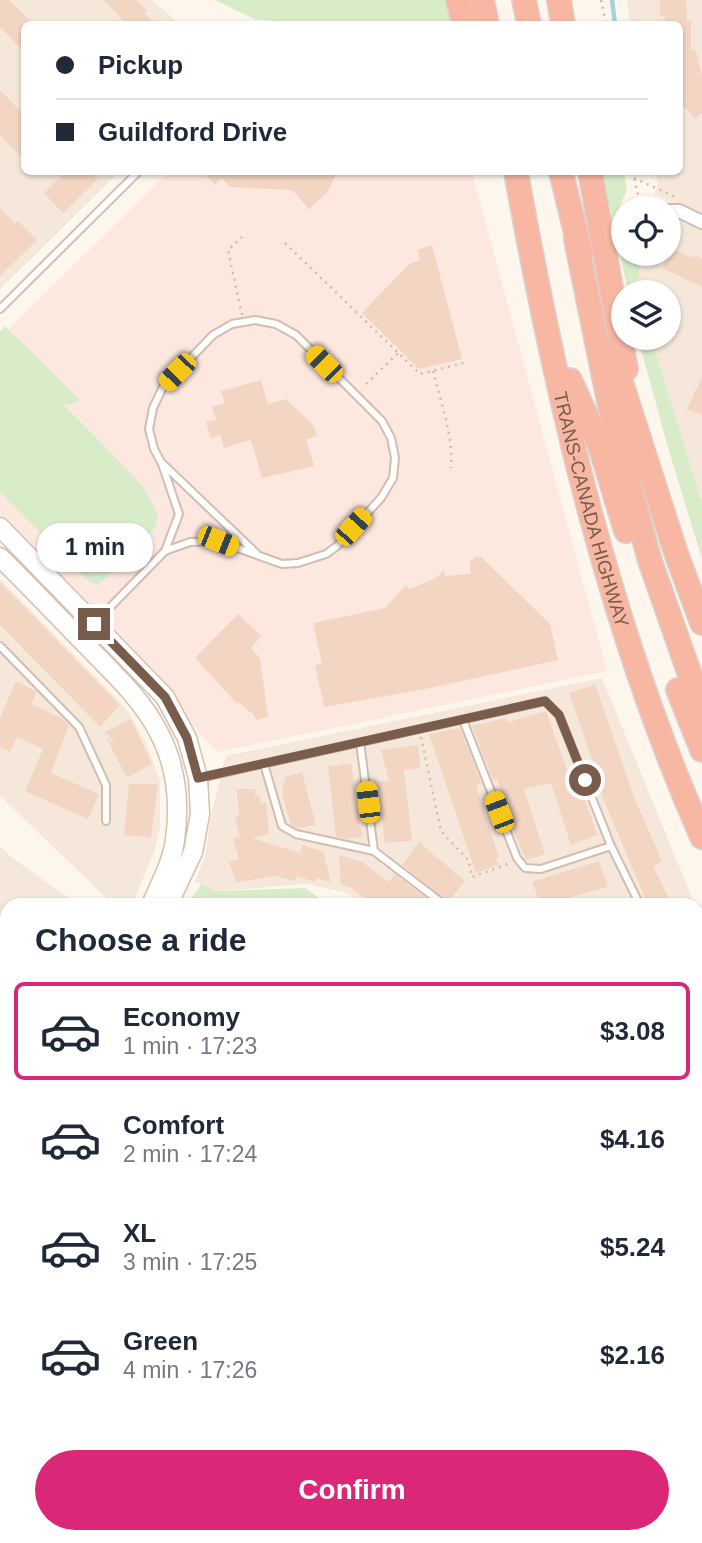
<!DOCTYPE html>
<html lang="en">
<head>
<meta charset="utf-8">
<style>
	body { margin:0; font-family:Helvetica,sans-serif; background:#f2f2f3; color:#1f2937; height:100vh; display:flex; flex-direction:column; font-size:26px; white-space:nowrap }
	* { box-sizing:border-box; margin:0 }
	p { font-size:23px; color:#747a83 }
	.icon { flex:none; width:38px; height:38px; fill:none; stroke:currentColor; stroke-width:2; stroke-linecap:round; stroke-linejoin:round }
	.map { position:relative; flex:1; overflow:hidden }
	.panel { position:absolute; left:0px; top:898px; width:704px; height:646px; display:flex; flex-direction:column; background:#fff; border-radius:21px 21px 0 0; box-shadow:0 2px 5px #0004 }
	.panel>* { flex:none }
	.top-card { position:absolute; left:21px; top:21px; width:662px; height:154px; border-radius:10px; box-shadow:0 2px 5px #0004; display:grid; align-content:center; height:154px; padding:0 35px; background:#fff }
	.fabs { position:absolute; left:611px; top:196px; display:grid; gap:14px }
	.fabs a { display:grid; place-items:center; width:70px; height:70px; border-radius:50%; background:#fff; box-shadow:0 2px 5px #0004; font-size:35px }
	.end { position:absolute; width:32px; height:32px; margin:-16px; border:9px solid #7a5c4d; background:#fff; box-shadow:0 0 0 4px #fff }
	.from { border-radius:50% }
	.bubble { position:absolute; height:49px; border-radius:24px; background:#fff; box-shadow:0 2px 5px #0004; font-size:23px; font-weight:600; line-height:49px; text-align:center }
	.car { position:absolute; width:21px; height:42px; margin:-21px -10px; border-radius:9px; box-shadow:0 0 5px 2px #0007; background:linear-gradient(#f5c518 24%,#345 0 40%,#f5c518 0 76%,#345 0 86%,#f5c518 0) }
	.top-card b { display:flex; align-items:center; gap:24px; height:66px; font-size:26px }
	.top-card b+b { border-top:2px solid #e0e1e3 }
	.top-card i { width:18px; height:18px; background:#1f2937 }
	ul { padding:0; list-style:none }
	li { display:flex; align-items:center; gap:21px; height:98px; margin:0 14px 10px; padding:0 21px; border:4px solid transparent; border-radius:10px }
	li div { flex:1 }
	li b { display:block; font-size:26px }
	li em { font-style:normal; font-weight:600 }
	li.active { border-color:#db2777 }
	li>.icon { width:63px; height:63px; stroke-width:1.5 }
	h2 { padding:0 35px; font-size:32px; line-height:84px }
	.cta { display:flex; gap:14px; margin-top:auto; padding:14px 35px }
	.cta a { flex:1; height:80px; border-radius:42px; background:#db2777; color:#fff; font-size:28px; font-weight:600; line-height:80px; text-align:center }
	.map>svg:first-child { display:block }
</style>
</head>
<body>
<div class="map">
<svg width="702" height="1543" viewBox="0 0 702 1543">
	<rect width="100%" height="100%" fill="#fdf6ec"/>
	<path fill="#f5e8da" d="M0 0H152L180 24H24V172H119L0 289Z
		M627 0H702V216L654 194 658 185 655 172H679V24H630Z
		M679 221 702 230V502L651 338H668V292H639V254H668L669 222Z
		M0 579 124 706 145 740 160 781V828L155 849 132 905H114L0 796Z
		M602 678 695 905H364L348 893 307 884 216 891 195 882 205 856 211 814 226 756Z
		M0 846 11 857 79 905H7V1018L0 1015Z
		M696 907 702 919V1029L696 1019Z
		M0 1020 7 1024V1173L0 1189Z
		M697 1128 702 1131V1209L697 1212Z
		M7 1257V1488L0 1485V1272Z
		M697 1300 702 1306V1543H536L539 1536H696Z
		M322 1536 527 1537 524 1543H319Z"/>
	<path fill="#fde8e0" d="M168 172H472L607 671 218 752 0 523V338Z
		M0 1497 7 1501V1536L73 1537V1543H0Z
		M98 1536 163 1537 177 1543H95Z"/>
	<path fill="#d8ecc9" d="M215 0H446L452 24H309L254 19Z
		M602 172H624L627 190 618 210 623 228V254H639V292H628Z
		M5 326 80 400 74 404H63L143 486 158 514 154 530 98 585 87 580 0 492V331Z
		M638 338H651L702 502V559L667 444Z
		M201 884 216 891 305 888 329 905H187Z
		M696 1028 702 1036V1112L697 1110Z
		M702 1215V1300L696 1294 697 1217Z
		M193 1537V1536L301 1537 298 1543H190Z"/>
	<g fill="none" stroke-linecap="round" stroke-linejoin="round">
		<path stroke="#a5d3da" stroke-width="4.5" d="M612 0 615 24"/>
	</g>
	<path fill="#f3d5c3" d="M0 0H9L34 24H24V52L0 27Z
		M103 0H136L147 10 144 13 156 24H127Z
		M660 0H686L687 21H691V51L695 49 702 76V113L695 119 685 107 679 112V24H665V16H660Z
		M0 90 24 115V160L0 135Z
		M65 172H90L98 179 63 213 44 193Z
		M203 172H337L327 193 309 209 292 190 230 187 222 178 215 185Z
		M0 208 15 224 18 221 37 240 0 276Z
		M432 245 462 359 419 369 362 313 409 264 420 260 417 250Z
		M671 248 692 258 694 255 702 259V287L662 268Z
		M702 377V415L687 409Z
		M261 380 268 404 286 399 314 426 317 436 306 439 314 466 262 478 251 440 224 448 220 435 211 438 206 422 216 420 212 407 225 403 221 391Z
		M476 556 481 557 550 624 558 660 425 689 324 707 315 665 322 664 313 623 385 608 406 585 409 589 436 578 444 570 445 576 470 574V562Z
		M0 582 120 705 100 727 0 625Z
		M238 614 261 636 251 648 260 658 268 717 256 720 254 715 238 702 237 704 195 658Z
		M16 681 37 692 31 704 63 719 69 725 51 773 99 794 88 819 25 791 43 749 17 737 10 752 0 747V718Z
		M595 684 635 800 662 861 653 866 672 905H648L592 772 596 771 569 693Z
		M546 711 571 781 578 778 597 835 571 845 551 783 524 789 545 854 526 860 503 807 507 806 497 779 493 780 472 726 506 718 508 722Z
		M131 719 152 764 127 778 107 739 116 744 105 732Z
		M460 728 482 784 476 785 499 858 496 859 498 865 476 873 429 734Z
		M418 745 420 768 404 770 412 841 385 843 377 781H389L381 750Z
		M351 764 362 837 347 839 336 837 328 766Z
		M302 772 316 825 298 828 291 825 282 794 285 777Z
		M129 784H158L151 837 124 835Z
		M237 789H255V796L259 795 262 804 266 801 269 834 252 838 300 853 303 845 323 851 331 882 316 878 315 882 297 876 295 881 275 876 236 882 229 862 239 859 233 839 240 836 235 820 239 815Z
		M419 842 465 881 448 902 402 865Z
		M339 855 362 862 389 882 395 874 435 905H374L350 887 341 885Z
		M599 861 608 887 541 905 532 882Z"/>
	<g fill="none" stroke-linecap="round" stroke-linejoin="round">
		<defs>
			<path id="lane" d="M0 309 138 172
				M255 320 276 324 296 335 382 421 391 438 395 458 393 478 381 498 337 546 326 554 298 563 282 564 218 541 190 542 165 551 179 514 162 464 154 449 149 429 153 408 163 387 213 335 232 324Z
				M163 464 256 553
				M81 637 165 551
				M0 646 79 727 106 785V821
				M360 742 374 851
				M264 764 282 826 296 834 374 851 442 903
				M200 778 545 701 559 715 611 846 541 869 525 868 517 858 463 720
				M611 846 640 905
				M0 959 7 962
				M696 970 702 969
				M0 1031 7 1033
				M696 1428 702 1416
				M419 1543 422 1536
				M643 1543 646 1536"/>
			<path id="street" d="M668 211H679L702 222
				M696 1118 702 1120
				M696 1408 702 1411
				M84 1543 87 1536
				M312 1543 315 1536
				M532 1543 535 1536"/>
			<path id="secondary" d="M0 527 165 697 187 738 198 778 200 814 193 852 168 905
				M0 557C29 586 57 615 86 645 111 671 141 698 158 731 176 764 180 803 175 840 172 862 160 884 151 905
				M0 1246 7 1228"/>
			<g id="highway">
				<path d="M458 0 464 24"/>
				<path d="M482 0 487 24"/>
				<path d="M524 0 529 24"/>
				<path d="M559 0 563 24"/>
				<path id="s1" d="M516 172C556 395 610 629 702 837"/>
				<path d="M561 172 581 254"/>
				<path d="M590 172 626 369"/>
				<path d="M576 240 617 441 650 561 702 709"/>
				<path d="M612 354 676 553 702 623"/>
				<path d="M570 380 600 446 626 531"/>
				<path d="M678 690 702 750"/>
			</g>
		</defs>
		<use href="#lane" stroke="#d1beb0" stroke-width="10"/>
		<use href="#street" stroke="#d1beb0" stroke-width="16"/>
		<use href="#secondary" stroke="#d6c0b0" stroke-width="21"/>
		<use href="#highway" stroke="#dad1cd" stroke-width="26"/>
		<path stroke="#d9b8a5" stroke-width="2.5" stroke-dasharray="2 5" stroke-linecap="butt" d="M601 0 606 24
			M633 172 641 208
			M634 178 678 198
			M285 243 420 374 467 362
			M242 315 228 250 242 237
			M433 371C441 402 453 435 451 468
			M366 384 398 353
			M421 737 441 831 469 861 472 877 508 864
			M0 1260 7 1265"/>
		<use href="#lane" stroke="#fff" stroke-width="6"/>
		<use href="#street" stroke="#fff" stroke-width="12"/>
		<use href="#secondary" stroke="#fff" stroke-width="18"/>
		<use href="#highway" stroke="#f7b7a3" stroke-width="23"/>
	</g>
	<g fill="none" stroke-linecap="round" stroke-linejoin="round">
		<path stroke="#7a5c4d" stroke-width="9" d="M94 624 165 697 187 738 198 778 545 701 559 715 585 780"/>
	</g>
	<g text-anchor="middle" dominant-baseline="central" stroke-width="7" stroke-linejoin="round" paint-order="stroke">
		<g font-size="19" fill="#7a5c4d" stroke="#fffaf3">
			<text stroke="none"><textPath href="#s1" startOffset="346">TRANS-CANADA HIGHWAY</textPath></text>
		</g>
	</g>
</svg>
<div class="fabs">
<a><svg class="icon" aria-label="locate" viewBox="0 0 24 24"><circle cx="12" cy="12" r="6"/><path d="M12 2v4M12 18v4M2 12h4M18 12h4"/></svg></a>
<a><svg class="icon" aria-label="layers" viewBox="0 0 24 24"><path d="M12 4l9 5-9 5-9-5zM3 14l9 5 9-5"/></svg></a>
</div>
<i class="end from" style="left:585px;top:780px"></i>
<i class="end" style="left:94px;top:624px"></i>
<div class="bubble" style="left:37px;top:523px;width:116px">1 min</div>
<i class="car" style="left:324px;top:364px;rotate:315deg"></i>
<i class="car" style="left:177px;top:372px;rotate:224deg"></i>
<i class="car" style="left:353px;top:527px;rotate:42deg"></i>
<i class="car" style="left:218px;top:541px;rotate:112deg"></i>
<i class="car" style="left:368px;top:802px;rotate:353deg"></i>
<i class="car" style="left:499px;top:812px;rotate:339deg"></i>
<div class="top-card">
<b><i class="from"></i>Pickup</b>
<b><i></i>Guildford Drive</b>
</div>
<section class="panel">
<h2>Choose a ride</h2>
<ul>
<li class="active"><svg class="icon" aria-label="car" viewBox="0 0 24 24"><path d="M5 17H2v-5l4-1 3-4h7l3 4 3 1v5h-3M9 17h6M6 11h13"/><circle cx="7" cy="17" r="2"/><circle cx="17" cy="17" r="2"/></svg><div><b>Economy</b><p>1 min · 17:23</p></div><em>$3.08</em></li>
<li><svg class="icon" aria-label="car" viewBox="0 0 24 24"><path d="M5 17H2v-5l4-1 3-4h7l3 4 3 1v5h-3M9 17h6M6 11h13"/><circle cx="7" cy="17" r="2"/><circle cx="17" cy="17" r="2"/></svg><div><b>Comfort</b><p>2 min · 17:24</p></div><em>$4.16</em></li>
<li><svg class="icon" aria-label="car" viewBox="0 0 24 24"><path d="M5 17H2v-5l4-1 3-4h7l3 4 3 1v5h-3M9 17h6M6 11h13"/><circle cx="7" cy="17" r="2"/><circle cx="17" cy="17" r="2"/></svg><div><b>XL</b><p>3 min · 17:25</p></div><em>$5.24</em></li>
<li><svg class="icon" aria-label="car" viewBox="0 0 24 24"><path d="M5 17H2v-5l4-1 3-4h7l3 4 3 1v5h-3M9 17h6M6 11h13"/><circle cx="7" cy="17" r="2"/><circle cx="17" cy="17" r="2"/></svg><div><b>Green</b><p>4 min · 17:26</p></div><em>$2.16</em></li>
</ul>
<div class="cta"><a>Confirm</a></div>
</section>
</div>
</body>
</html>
